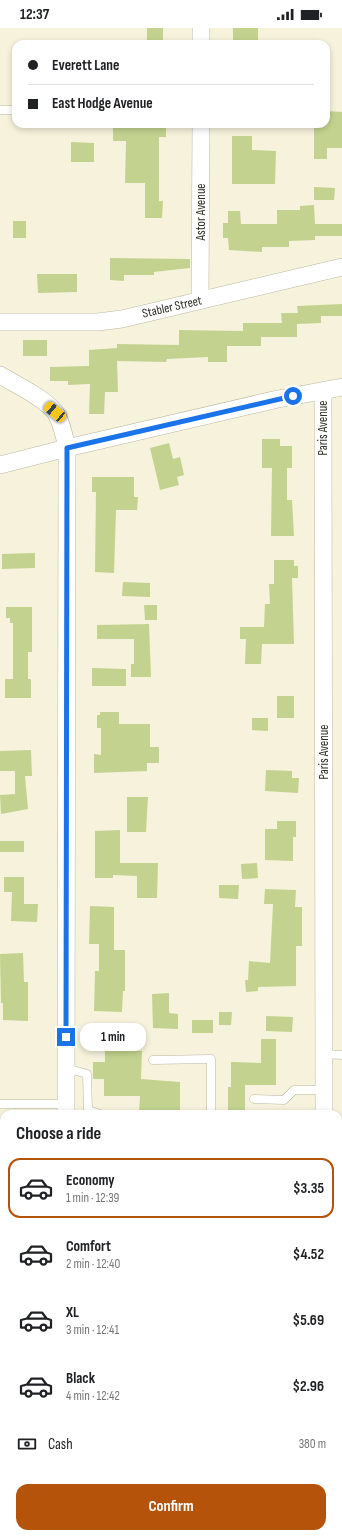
<!DOCTYPE html>
<html lang="en">
<head>
<meta charset="utf-8">
<style>
	body { margin:0; font-family:"Sofia Sans Condensed",sans-serif; background:#f2f2f2; color:#202124; height:100vh; display:flex; flex-direction:column; font-size:15px; white-space:nowrap }
	* { box-sizing:border-box; margin:0 }
	p { font-size:13px; color:#757577 }
	.icon { flex:none; width:22px; height:22px; fill:none; stroke:currentColor; stroke-width:2; stroke-linecap:round; stroke-linejoin:round }
	.map { position:relative; flex:1; overflow:hidden }
	.drawer { position:absolute; left:0px; top:1082px; width:342px; height:428px; display:flex; flex-direction:column; background:#fff; border-radius:12px 12px 0 0; box-shadow:0 2px 6px #0003 }
	.drawer>* { flex:none }
	.hud { position:absolute; left:12px; top:12px; width:318px; height:88px; border-radius:12px; box-shadow:0 2px 6px #0003; display:grid; align-content:center; height:88px; padding:0 16px; background:#fff }
	.end { position:absolute; width:18px; height:18px; margin:-9px; border:5px solid #1a73e8; background:#fff; box-shadow:0 0 0 2px #fff }
	.from { border-radius:50% }
	.bubble { position:absolute; height:28px; border-radius:12px; background:#fff; box-shadow:0 2px 6px #0003; font-size:13px; font-weight:700; line-height:28px; text-align:center }
	.car { position:absolute; width:12px; height:24px; margin:-12px -6px; border-radius:5px; box-shadow:0 0 3px 1px #0007; background:linear-gradient(#f5c518 24%,#345 0 40%,#f5c518 0 76%,#345 0 86%,#f5c518 0) }
	.hud b { display:flex; align-items:center; gap:14px; height:38px; font-size:15px }
	.hud b+b { border-top:1px solid #e0e0e0 }
	.hud i { width:10px; height:10px; background:#202124 }
	ul { padding:0; list-style:none }
	li { display:flex; align-items:center; gap:12px; height:60px; margin:0 8px 6px; padding:0 8px; border:2px solid transparent; border-radius:12px }
	li div { flex:1 }
	li b { display:block; font-size:15px }
	li em { font-style:normal; font-weight:700 }
	li.on { border-color:#b45309 }
	li>.icon { width:36px; height:36px; stroke-width:1.5 }
	h2 { padding:0 16px; font-size:18px; line-height:48px }
	.pay { display:flex; align-items:center; gap:10px; height:44px; padding:0 16px; font-size:15px }
	.pay p { margin-inline-start:auto }
	.action { display:flex; gap:8px; margin-top:auto; padding:8px 16px }
	.action a { flex:1; height:46px; border-radius:12px; background:#b45309; color:#fff; font-size:16px; font-weight:700; line-height:46px; text-align:center }
	.status { display:flex; justify-content:space-between; align-items:center; height:28px; padding:0 20px; background:#fff; direction:ltr }
	.status svg { height:11px; fill:currentColor }
	.map>svg:first-child { display:block }
</style>
</head>
<body>
<div class="status"><b>12:37</b><svg viewBox="0 0 49 12"><path d="M0 12V9h3v3zM5 12V6h3v6zM10 12V3h3v9zM15 12V0h3v12zM26 1h20v11H26zM47 4h2v5h-2z"/></svg></div>
<div class="map">
<svg width="342" height="1510" viewBox="0 0 342 1510">
	<rect width="100%" height="100%" fill="#f6f2db"/>
	<path fill="#c3d38f" d="M147 0H163V13L147 14Z
		M233 0H258V14H233Z
		M326 83 342 84V120H327V131H314V96H326Z
		M113 96H166V109H159V173H163L162 190H145V155H125L126 113H113Z
		M232 108H252V122L276 123 275 156H232Z
		M71 114 94 115V134H71Z
		M314 159 335 160 334 172H314Z
		M314 177 315 196H342V208H315V212L289 213V219H262V224L229 222 228 210H223V195H228V183H240L241 196H277V182H300V178Z
		M13 193H26V210H13Z
		M110 230 190 231V240L154 244V247H124V253L110 252Z
		M37 246H77V264L38 265Z
		M342 276V288H321V295L297 296V309H261V318H227V334H208V329L167 331 166 334 117 333 118 364H105L104 386H89L90 356 68 357V353H50V339L89 338V322L117 320V316L179 317V302L243 303V295H282L281 285H298L297 278Z
		M23 312H47V328H23Z
		M262 411H280V418H292V440H287V472H292L294 508H271L272 440H262Z
		M169 415 173 431 180 429 184 447 177 449 179 457 160 462 150 420Z
		M92 449H134V469H138L137 482H116L114 545 95 544 96 464H92Z
		M35 525V540L2 541V526Z
		M274 532H294V538H298V550H292L294 616H262L261 636H245L246 611H240V599H264L265 576H270L269 556H274Z
		M123 554 150 555V569L122 568Z
		M144 577H157V592H145Z
		M6 579H32V624H28V651H31V670H5V651H13V595H10V590H6Z
		M149 596 151 649H131V636H134V611H97V597Z
		M92 640 126 641V658H92Z
		M277 668H294V690H277Z
		M100 684H119V696H150V719H159V735H147V743L94 745V726L101 727V700H97V687H100Z
		M252 690H268V703L252 702Z
		M31 722 32 748H25L28 781 1 786 0 767 15 766V743H0V723Z
		M266 742 292 743V750H299L298 765 265 763Z
		M127 769H148L146 804H127Z
		M277 793H296V809H293V833L265 832V801H277Z
		M120 802V835H158L157 870H137V848L113 847V850H95V803Z
		M0 813H24V824H0Z
		M257 835 258 850 242 851 241 836Z
		M4 849H24V876H38L37 894 11 893 12 864H4Z
		M219 857H239L238 871 219 870Z
		M265 861 296 862 295 879H302V918H296V958L258 959V963L246 964 245 952H248L249 933 270 935 273 876H264Z
		M90 878 114 879V922H125V963H123L122 984 94 983 95 943H99V916H89Z
		M23 925 24 954H28V993L3 992V975H1L0 926Z
		M169 965V985L178 986V1001L153 1000 152 966Z
		M219 984H232L231 997H219Z
		M266 988 293 989 292 1004 266 1003Z
		M192 992H213V1005H192Z
		M261 1011H276V1057H245V1086H228V1059H231V1034L261 1035Z
		M105 1022 142 1023 141 1051 180 1054V1086H139L140 1068H104V1051H93V1034H105Z"/>
	<g fill="none" stroke-linecap="round" stroke-linejoin="round">
		<defs>
			<path id="lane" d="M0 82H16
				M324 1026 342 1027
				M153 1032 211 1031V1086
				M66 1040 87 1046 88 1082 100 1086
				M254 1071 284 1072 294 1062H324
				M0 1076H66
				M0 1211H4
				M338 1230H342"/>
			<path id="street" d="M201 16V0
				M200 272 201 96
				M0 294H98L122 291 342 239
				M0 347C16 357 43 369 55 384 62 394 64 408 67 420L66 1086
				M323 363 324 1086
				M0 437 67 420 278 371 342 359
				M338 1312 342 1330
				M0 1351H4
				M159 1506V1510"/>
			<path id="primary" d="M0 1119H4
				M338 1120H342"/>
		</defs>
		<use href="#lane" stroke="#bbb8a2" stroke-width="9"/>
		<use href="#street" stroke="#bbb8a2" stroke-width="18"/>
		<use href="#primary" stroke="#fff" stroke-width="23"/>
		<path stroke="#9d9a89" stroke-width="2.5" stroke-dasharray="3 3" stroke-linecap="butt" d="M339 1220V1145
			M339 1239 342 1274
			M0 1332H4
			M332 1506V1510"/>
		<use href="#lane" stroke="#fff" stroke-width="8"/>
		<use href="#street" stroke="#fff" stroke-width="17"/>
		<use href="#primary" stroke="#ebcea1" stroke-width="22"/>
	</g>
	<g fill="none" stroke-linecap="round" stroke-linejoin="round">
		<path stroke="#1a73e8" stroke-width="5" d="M66 1009 67 420 293 368"/>
	</g>
	<g text-anchor="middle" dominant-baseline="central" stroke-width="3.5" stroke-linejoin="round" paint-order="stroke">
		<g font-size="13" fill="#2f2d25" stroke="#fefefe">
			<text transform="translate(201 184) rotate(-90)">Astor Avenue</text>
			<text transform="translate(172 279) rotate(-13)">Stabler Street</text>
			<text transform="translate(323 400) rotate(-90)">Paris Avenue</text>
			<text transform="translate(324 724) rotate(-90)">Paris Avenue</text>
		</g>
	</g>
</svg>
<i class="end from" style="left:293px;top:368px"></i>
<i class="end" style="left:66px;top:1009px"></i>
<div class="bubble" style="left:80px;top:995px;width:66px">1 min</div>
<i class="car" style="left:55px;top:384px;rotate:310deg"></i>
<div class="hud">
<b><i class="from"></i>Everett Lane</b>
<b><i></i>East Hodge Avenue</b>
</div>
<section class="drawer">
<h2>Choose a ride</h2>
<ul>
<li class="on"><svg class="icon" aria-label="car" viewBox="0 0 24 24"><path d="M5 17H2v-5l4-1 3-4h7l3 4 3 1v5h-3M9 17h6M6 11h13"/><circle cx="7" cy="17" r="2"/><circle cx="17" cy="17" r="2"/></svg><div><b>Economy</b><p>1 min · 12:39</p></div><em>$3.35</em></li>
<li><svg class="icon" aria-label="car" viewBox="0 0 24 24"><path d="M5 17H2v-5l4-1 3-4h7l3 4 3 1v5h-3M9 17h6M6 11h13"/><circle cx="7" cy="17" r="2"/><circle cx="17" cy="17" r="2"/></svg><div><b>Comfort</b><p>2 min · 12:40</p></div><em>$4.52</em></li>
<li><svg class="icon" aria-label="car" viewBox="0 0 24 24"><path d="M5 17H2v-5l4-1 3-4h7l3 4 3 1v5h-3M9 17h6M6 11h13"/><circle cx="7" cy="17" r="2"/><circle cx="17" cy="17" r="2"/></svg><div><b>XL</b><p>3 min · 12:41</p></div><em>$5.69</em></li>
<li><svg class="icon" aria-label="car" viewBox="0 0 24 24"><path d="M5 17H2v-5l4-1 3-4h7l3 4 3 1v5h-3M9 17h6M6 11h13"/><circle cx="7" cy="17" r="2"/><circle cx="17" cy="17" r="2"/></svg><div><b>Black</b><p>4 min · 12:42</p></div><em>$2.96</em></li>
</ul>
<div class="pay"><svg class="icon" aria-label="cash" viewBox="0 0 24 24"><path d="M3 7h18v10H3z"/><circle cx="12" cy="12" r="2"/></svg>Cash<p>380 m</p></div>
<div class="action"><a>Confirm</a></div>
</section>
</div>
</body>
</html>
